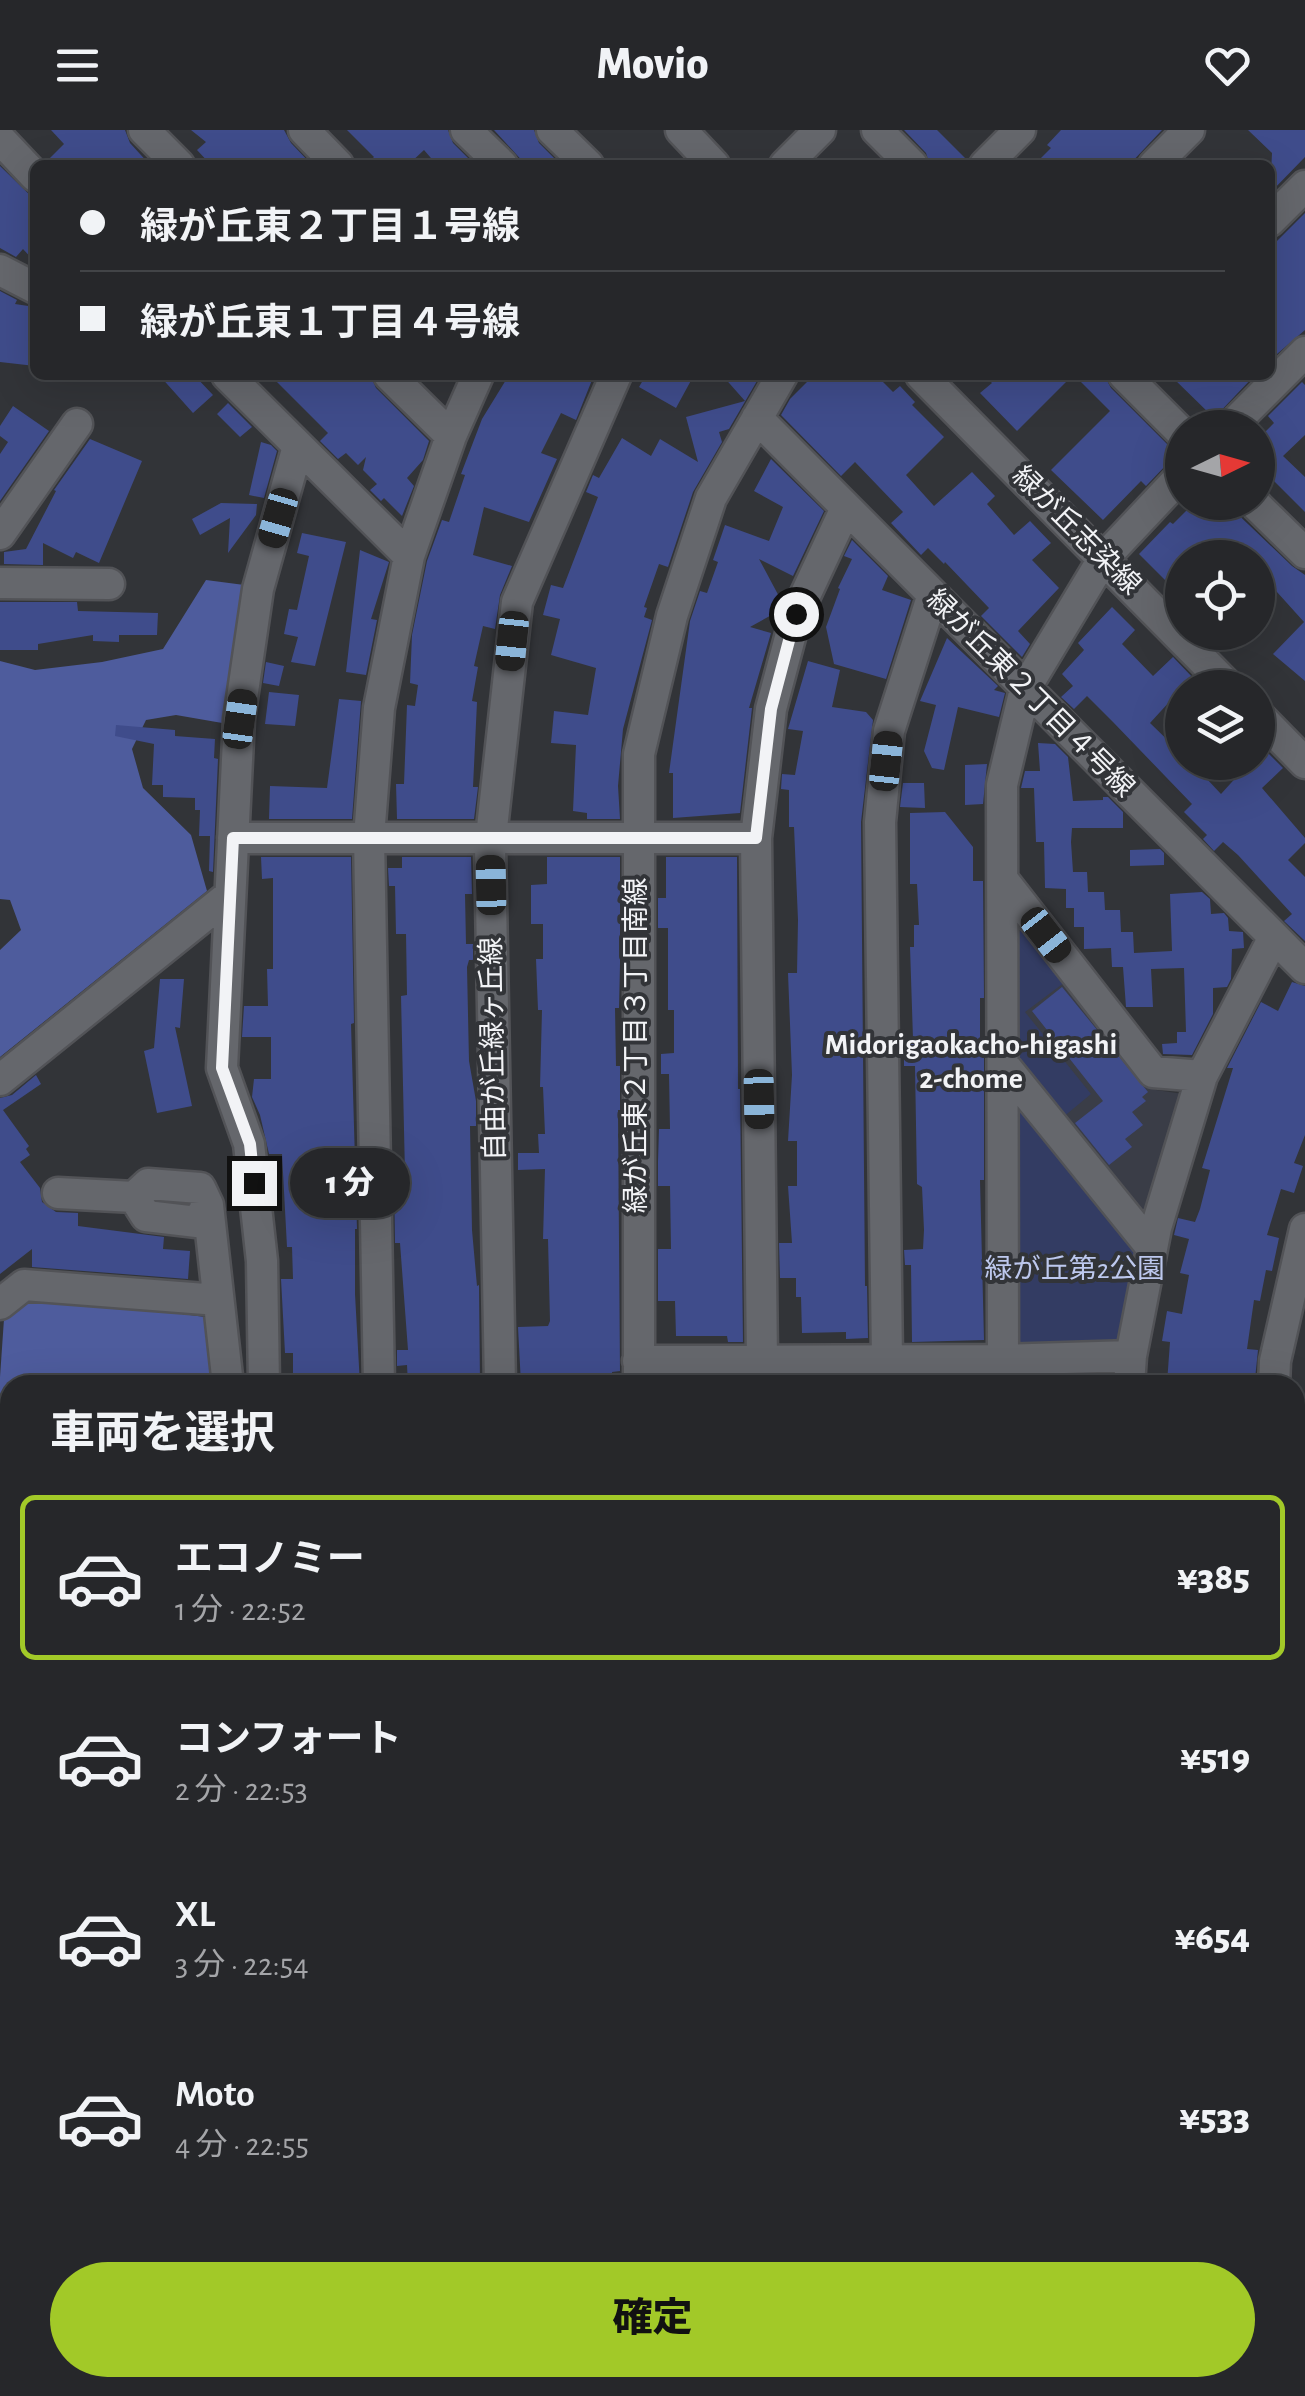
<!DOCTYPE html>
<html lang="ja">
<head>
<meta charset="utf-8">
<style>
	body { margin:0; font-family:"Alegreya Sans","Noto Sans JP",sans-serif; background:#2e2f32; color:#f1f3f6; height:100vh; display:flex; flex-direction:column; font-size:38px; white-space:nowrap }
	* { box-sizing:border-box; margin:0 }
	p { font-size:32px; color:#a4a5a8 }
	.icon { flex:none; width:55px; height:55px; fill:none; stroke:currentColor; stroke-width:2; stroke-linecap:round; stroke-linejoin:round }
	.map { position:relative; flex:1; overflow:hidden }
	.side { position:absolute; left:0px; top:1245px; width:1305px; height:1022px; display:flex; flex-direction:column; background:#26272a; border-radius:30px 30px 0 0; box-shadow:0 10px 40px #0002,0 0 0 2px #424447 }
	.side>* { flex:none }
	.banner { position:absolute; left:30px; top:30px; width:1245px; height:220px; border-radius:15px; box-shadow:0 10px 40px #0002,0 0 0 2px #424447; display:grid; align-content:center; height:220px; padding:0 50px; background:#26272a }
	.needle { width:65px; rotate:85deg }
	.fabs { position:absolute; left:1165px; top:280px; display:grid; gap:20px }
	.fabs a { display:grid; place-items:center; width:110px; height:110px; border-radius:50%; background:#26272a; box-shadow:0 10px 40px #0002,0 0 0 2px #424447; font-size:50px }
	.end { position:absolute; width:45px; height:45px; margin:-22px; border:12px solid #f2f3f6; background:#111; box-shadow:0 0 0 5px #111 }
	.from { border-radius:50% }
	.bubble { position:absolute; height:70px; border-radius:35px; background:#26272a; box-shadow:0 10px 40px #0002,0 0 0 2px #424447; font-size:32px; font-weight:800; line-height:70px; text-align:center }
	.car { position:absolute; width:30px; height:60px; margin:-30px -15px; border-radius:12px; box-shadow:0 0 8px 2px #0007; background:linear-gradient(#222 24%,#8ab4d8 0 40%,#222 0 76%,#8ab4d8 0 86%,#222 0) }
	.banner b { display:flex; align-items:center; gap:35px; height:95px; font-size:38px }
	.banner b+b { border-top:2px solid #424447 }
	.banner i { width:25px; height:25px; background:#f1f3f6 }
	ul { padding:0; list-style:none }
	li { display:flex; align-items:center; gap:30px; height:165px; margin:0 20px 15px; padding:0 30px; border:5px solid transparent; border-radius:15px }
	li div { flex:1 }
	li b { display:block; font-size:38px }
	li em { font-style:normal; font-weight:800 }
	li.active { border-color:#a2c928 }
	li>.icon { width:90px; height:90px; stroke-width:1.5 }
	h2 { padding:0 50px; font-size:45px; line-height:120px }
	.action { display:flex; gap:20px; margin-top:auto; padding:20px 50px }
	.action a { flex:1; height:115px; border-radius:60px; background:#a2c928; color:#111; font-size:40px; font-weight:800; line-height:115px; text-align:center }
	header { display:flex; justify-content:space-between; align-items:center; height:130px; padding:0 50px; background:#26272a; font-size:45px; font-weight:800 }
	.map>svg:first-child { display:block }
</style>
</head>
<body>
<header><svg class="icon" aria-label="menu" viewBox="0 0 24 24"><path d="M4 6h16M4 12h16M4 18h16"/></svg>Movio<svg class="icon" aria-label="heart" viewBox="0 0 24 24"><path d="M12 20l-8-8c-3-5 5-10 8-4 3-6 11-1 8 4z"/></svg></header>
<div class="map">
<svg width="1305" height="2266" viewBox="0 0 1305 2266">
	<rect width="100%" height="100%" fill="#323438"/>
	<path fill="#3a3d47" d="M1022 793 1156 960 1190 965 1152 1088 1139 1091 1011 930 1009 802Z
		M0 2231 10 2242V2258H29L48 2266H0Z"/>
	<path fill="#333c63" d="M1023 800 1065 852 1025 882 1091 964 1062 988 1013 929V805Z
		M1003 934 1152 1118 1131 1226 1003 1230Z"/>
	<path fill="#4e5c9d" d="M206 450 252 456 228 594 176 585 146 590 132 619 143 658 191 705 207 761 0 927V820L21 800 10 770 0 769V531L35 540 102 532 163 519Z
		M40 1165 205 1187 213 1255H10V1762L0 1765V1247L4 1189Z"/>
	<path fill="#3f4c8b" d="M51 0H125L130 13 150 35H50L47 31 64 14Z
		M191 0H284L291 13 312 35H211L197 20 206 12Z
		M347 0H448L453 13 475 35H437L424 20 408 35H366L374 27Z
		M494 0H534L539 13 561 35H526Z
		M904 0H937L967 30V35H930L926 23Z
		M1061 0H1162L1129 35H1034L1051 18 1047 15Z
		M1248 0H1305V27L1270 63 1272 23Z
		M0 36 35 70V132L23 119 16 127 0 118Z
		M1305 83V200L1270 230V118Z
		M0 161 17 170 15 174 35 177V236L0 232Z
		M159 245H194L213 265 193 283Z
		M270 245 371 247 376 258 429 311 423 330 407 348 414 356 402 386 384 368 381 371 370 360 377 354 363 340 366 327 358 335 346 323 338 329 320 311 328 303Z
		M509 245H594L576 290 561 283 541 323 557 329 529 392 484 377 473 425 512 436 500 465 495 499 483 496 474 536 478 537 472 571 477 572 473 657H478L474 689H397L396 654H404L407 575 415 576 418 555 410 553 412 505 427 431 442 390 449 392 465 345 461 344 482 289Z
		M646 245H694L676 278 639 257Z
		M722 245H752L757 251 729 299 719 302 722 312 693 362 668 437 659 434 644 477 647 478 644 487 652 490 623 599 618 656 620 689H587V683L573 681 576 615 551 613 554 581 588 585 596 538 551 525 560 489 543 485 551 455 563 458 598 367 586 362 593 345 599 348 622 308 651 326 660 309 698 332 686 287 745 271Z
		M814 245H876L893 262 900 256 915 272 912 275 944 307 906 345 934 376 972 342 995 366 987 374 1014 405 1030 391 1051 413 1032 430 1059 458 1018 501 1030 514 1022 527 981 486 989 478 945 432 944 434 928 418 921 425 891 393 903 382 855 332 841 346 781 285 790 269Z
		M984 245H1073L1017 301 980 263 992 253Z
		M1074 245H1104L1111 258 1169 316 1182 321V327L1169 332 1146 356 1141 351 1103 390 1051 340 1110 281Z
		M1170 245H1255L1214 288Z
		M1302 252 1305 255V305L1283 326 1305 347V382L1258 335V309L1274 293 1268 286Z
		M228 273 252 297 240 307 217 284Z
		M13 276 49 301 0 371V324L8 312 0 306V296Z
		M90 309 142 331 99 433 76 422 73 428 43 413V435L4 434V422L26 419 56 361 54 360Z
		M261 312 271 315 277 321 264 368 249 365Z
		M771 329 824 381 793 446 759 429 782 472 777 482 750 497 771 503 749 578H752L740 683 673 688V643H669L690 491 700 461 707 463 718 432 713 430 725 395 769 411 783 377 754 361Z
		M221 373 257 374 256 385 228 423 230 388 200 405 192 389Z
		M1226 373 1292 436 1305 445V551L1273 524 1304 492 1258 441V428H1182V442L1170 455 1139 424 1170 392 1173 394 1190 377 1211 388Z
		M302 403 346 412 315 536 291 532 298 507 284 504 289 479 297 480 309 426 297 423Z
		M852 410 888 446 882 460 911 470 886 549 834 534 826 497 840 459 838 458 852 429 844 426Z
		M360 420 389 432 371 489 377 490 366 545 346 542Z
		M0 472H77L78 481 158 483 157 505H119V512L93 511V505L38 514V520H0Z
		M1112 477 1135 500 1122 514 1153 546 1173 527 1194 549 1182 558 1150 593 1182 624V632H1191L1221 664 1250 632H1258V624L1263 618 1283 638 1262 658 1305 708V713L1288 730 1305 747V811L1284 791 1292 784 1238 725 1223 712 1214 721 1203 709 1207 705 1184 682 1192 674 1113 592 1087 566 1074 579 1061 567 1073 556 1062 544 1084 520 1078 513Z
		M947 508 998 556 994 560 1005 563 999 587 958 577 944 640 932 638 924 621 936 575 920 571Z
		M808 531 840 540 832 577 866 582 873 590 861 692 865 1156H867L868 1208 846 1209V1202L802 1203 801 1167H796V1148H780L779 1113H792L788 1056H797V1011H788L792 945 788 843H797L798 790 794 697H789V660L781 659 782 644 795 645 803 601 788 599Z
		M266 532 284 536 279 556 263 553Z
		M269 562 299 565 295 596 265 594Z
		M339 569 361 571 352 689H269L270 656 327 658Z
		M116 595 175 600V606L215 609 214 628 218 629 213 742 209 741 210 706H199L200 680H195V668L163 667V655H152L154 614 115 606Z
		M1038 613 1055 614 1068 627 1073 671 1103 670V667H1108L1123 682V698H1072L1071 712 1073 742H1087L1088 762H1104L1105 780H1120L1121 802H1133L1134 823 1172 821 1170 764 1202 762 1210 769 1211 784 1224 783 1228 788 1229 801 1243 802 1244 818 1232 819 1231 849 1227 857 1213 858V884L1192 925 1163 924 1162 914 1177 913V902H1186L1184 838 1151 839 1153 877H1126L1123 837H1112L1111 818 1084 819V797H1074V778H1066V759L1045 758 1044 712H1036L1034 658H1021L1025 641H1040Z
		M987 634 983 674 965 675V635Z
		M903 653H924L925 678 900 677Z
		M945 682 973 717V751H983L984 868H980V908H984V1050H980L984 1210 912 1212 911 1135H905L904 1120 923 1119 924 1100 922 1057 917 1054 915 936H904V909H913L910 817H914V795H919L917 754H910V683Z
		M1160 719 1164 723V735L1130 736V720Z
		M261 727H351L354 893 351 894 357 1099H355V1164L360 1255H293V1223H285L281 1149H293L292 1117H287L282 1024H269L260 985 252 967 254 949H271V907H242L244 876H268L267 839H273V748L262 749Z
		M402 727H471L472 764H465L466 814H473V830H469L467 837 469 931 476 971V996H470L472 1100 477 1156 479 1155 480 1255H408L407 1235 397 1236V1220H408L400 1113H395L394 1045 405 1044 401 866 407 865 406 804H396L395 756H389L388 738H402Z
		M547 727H620V834L619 878H615L616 936H620V980H618L620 1241 612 1242V1252L521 1254 518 1197 548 1196 550 1191 548 1109H543L545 1039 518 1040V1023H539L538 1004H545L543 957H540L542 880H538L536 829H543V794H531V755L547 754Z
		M666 727H737L738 959H740L743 1212H728L727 1206H676L675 1171H658V1119H671L670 1056H658V1031L659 999H670L669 944H661V924L674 923V880H668V798H658V768H666Z
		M160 849H184L180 898 175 897 192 976 157 983 144 921 154 918Z
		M1292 852 1305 856V1005L1294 1033 1303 1036 1294 1063 1281 1059 1267 1105 1279 1108 1272 1141 1266 1140 1260 1171 1254 1170 1247 1219 1258 1220 1255 1249 1200 1243V1255L1167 1253 1170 1212 1162 1211 1167 1181 1182 1184 1189 1145 1180 1143 1189 1109 1174 1105 1178 1088 1195 1092 1200 1079 1210 1040 1202 1038 1233 938H1227L1261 872 1278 881Z
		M1062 857 1148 962 1142 967 1146 971 1132 982 1143 995 1125 1009 1132 1017 1109 1035 1075 993 1103 971 1032 881Z
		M36 945 41 954 3 980 29 1016 26 1019 30 1025 20 1032 40 1058 42 1072 56 1082 78 1083V1096L164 1107 163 1119 190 1121 188 1149 32 1137V1119L0 1144V968L12 965Z"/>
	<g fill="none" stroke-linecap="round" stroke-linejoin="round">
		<defs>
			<path id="minor" d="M144 0 179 35
				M304 0 338 35
				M466 0 502 35
				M552 0 588 35
				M681 0 714 35
				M877 0 912 35
				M0 9 35 46
				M785 35 820 0
				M985 35 1020 0
				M1154 35 1189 0
				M1270 91 1305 56
				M0 140 35 158
				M227 245 409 426
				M389 245 451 306
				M921 245 1230 558
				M1124 245 1182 303
				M757 288 1305 838
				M1229 298 1305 222
				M1253 372 1305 423
				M0 404 77 294
				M0 453 109 454
				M1258 585 1305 633
				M233 708H756
				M1003 750 1153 942 1202 946
				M1003 934 1152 1118
				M0 950 230 765
				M58 1063 134 1067
				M208 1075 197 1092 146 1086 134 1067 148 1054 200 1058 208 1075 228 1255
				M0 1174 24 1155 218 1170
				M887 1230 880 692 889 601 932 467
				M1003 1230 1002 655 1025 559 1103 429 1182 345
				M638 1231 1003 1230 1131 1226
				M762 1231 756 708 771 579 796 485 846 378
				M264 1255 262 1131 249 1014 222 938 239 589 258 459 298 316
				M379 1255 369 707 379 578 409 426 451 306 478 245
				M500 1255 490 716 517 472 616 245
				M639 1255V624L672 486 711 368 782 245
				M1129 1255 1131 1226 1156 1098 1202 946 1274 807
				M1274 1255 1275 1231 1305 1099
				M1295 1586H1305
				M0 1796 10 1791
				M0 1940 10 1944
				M0 2086 10 2090
				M1295 2174H1305
				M100 2258 123 2266
				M278 2258V2266
				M485 2258 510 2266
				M894 2258V2266"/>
		</defs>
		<use href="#minor" stroke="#525357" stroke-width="35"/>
		<use href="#minor" stroke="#65676c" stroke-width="30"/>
	</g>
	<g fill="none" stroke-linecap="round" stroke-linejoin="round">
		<path stroke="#f2f3f6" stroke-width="12" d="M254 1053 250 1014 222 938 233 708H756L771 579 796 484"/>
	</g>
	<g text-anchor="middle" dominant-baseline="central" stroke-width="8" stroke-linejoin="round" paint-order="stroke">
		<g font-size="28" fill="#f2f3f6" stroke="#323438">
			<text transform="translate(1076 401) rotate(45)">緑が丘志染線</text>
			<text transform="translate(1030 564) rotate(45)">緑が丘東２丁目４号線</text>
			<text transform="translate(637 915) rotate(-90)">緑が丘東２丁目３丁目南線</text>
			<text transform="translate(494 919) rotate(-91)">自由が丘緑ヶ丘線</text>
		</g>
		<g font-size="28" fill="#bdc8ee" stroke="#323438">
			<text x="1075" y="1140">緑が丘第2公園</text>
		</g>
		<g font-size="30" font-weight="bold" fill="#f2f3f6" stroke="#323438">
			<text x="971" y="915">Midorigaokacho-higashi<tspan x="971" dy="34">2-chome</tspan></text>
		</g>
	</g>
</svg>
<div class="fabs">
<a><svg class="needle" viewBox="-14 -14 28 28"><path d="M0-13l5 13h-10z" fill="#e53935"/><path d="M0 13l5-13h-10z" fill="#a4a5a8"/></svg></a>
<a><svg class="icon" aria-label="locate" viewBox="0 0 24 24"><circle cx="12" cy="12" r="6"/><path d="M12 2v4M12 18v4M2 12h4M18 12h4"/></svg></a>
<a><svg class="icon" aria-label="layers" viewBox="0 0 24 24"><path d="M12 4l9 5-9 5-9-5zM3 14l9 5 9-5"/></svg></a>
</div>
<i class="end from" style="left:796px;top:484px"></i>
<i class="end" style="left:254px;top:1053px"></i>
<div class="bubble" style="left:290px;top:1018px;width:120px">1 分</div>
<i class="car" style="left:278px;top:388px;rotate:196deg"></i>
<i class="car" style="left:512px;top:511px;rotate:186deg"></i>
<i class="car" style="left:240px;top:589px;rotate:8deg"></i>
<i class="car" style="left:886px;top:631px;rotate:6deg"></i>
<i class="car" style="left:491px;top:755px;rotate:359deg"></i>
<i class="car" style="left:1046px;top:805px;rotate:142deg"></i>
<i class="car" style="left:759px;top:969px;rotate:179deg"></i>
<div class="banner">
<b><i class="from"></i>緑が丘東２丁目１号線</b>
<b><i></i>緑が丘東１丁目４号線</b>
</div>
<section class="side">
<h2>車両を選択</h2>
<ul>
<li class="active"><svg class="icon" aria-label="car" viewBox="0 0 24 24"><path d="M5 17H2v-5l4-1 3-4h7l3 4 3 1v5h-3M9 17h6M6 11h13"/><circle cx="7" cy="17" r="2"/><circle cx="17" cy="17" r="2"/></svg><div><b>エコノミー</b><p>1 分 · 22:52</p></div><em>¥385</em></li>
<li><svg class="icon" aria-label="car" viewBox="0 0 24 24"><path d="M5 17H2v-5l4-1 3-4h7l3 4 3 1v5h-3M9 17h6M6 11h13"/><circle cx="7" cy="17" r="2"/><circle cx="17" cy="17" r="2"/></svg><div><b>コンフォート</b><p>2 分 · 22:53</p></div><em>¥519</em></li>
<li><svg class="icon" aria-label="car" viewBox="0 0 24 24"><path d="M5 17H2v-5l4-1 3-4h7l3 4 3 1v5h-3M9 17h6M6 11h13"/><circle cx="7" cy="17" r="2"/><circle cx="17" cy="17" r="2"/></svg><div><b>XL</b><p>3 分 · 22:54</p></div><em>¥654</em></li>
<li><svg class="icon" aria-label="car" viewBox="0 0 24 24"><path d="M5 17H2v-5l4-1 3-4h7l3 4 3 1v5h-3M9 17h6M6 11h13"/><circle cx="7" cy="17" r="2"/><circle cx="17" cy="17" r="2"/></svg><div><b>Moto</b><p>4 分 · 22:55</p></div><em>¥533</em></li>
</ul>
<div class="action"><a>確定</a></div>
</section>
</div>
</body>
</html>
